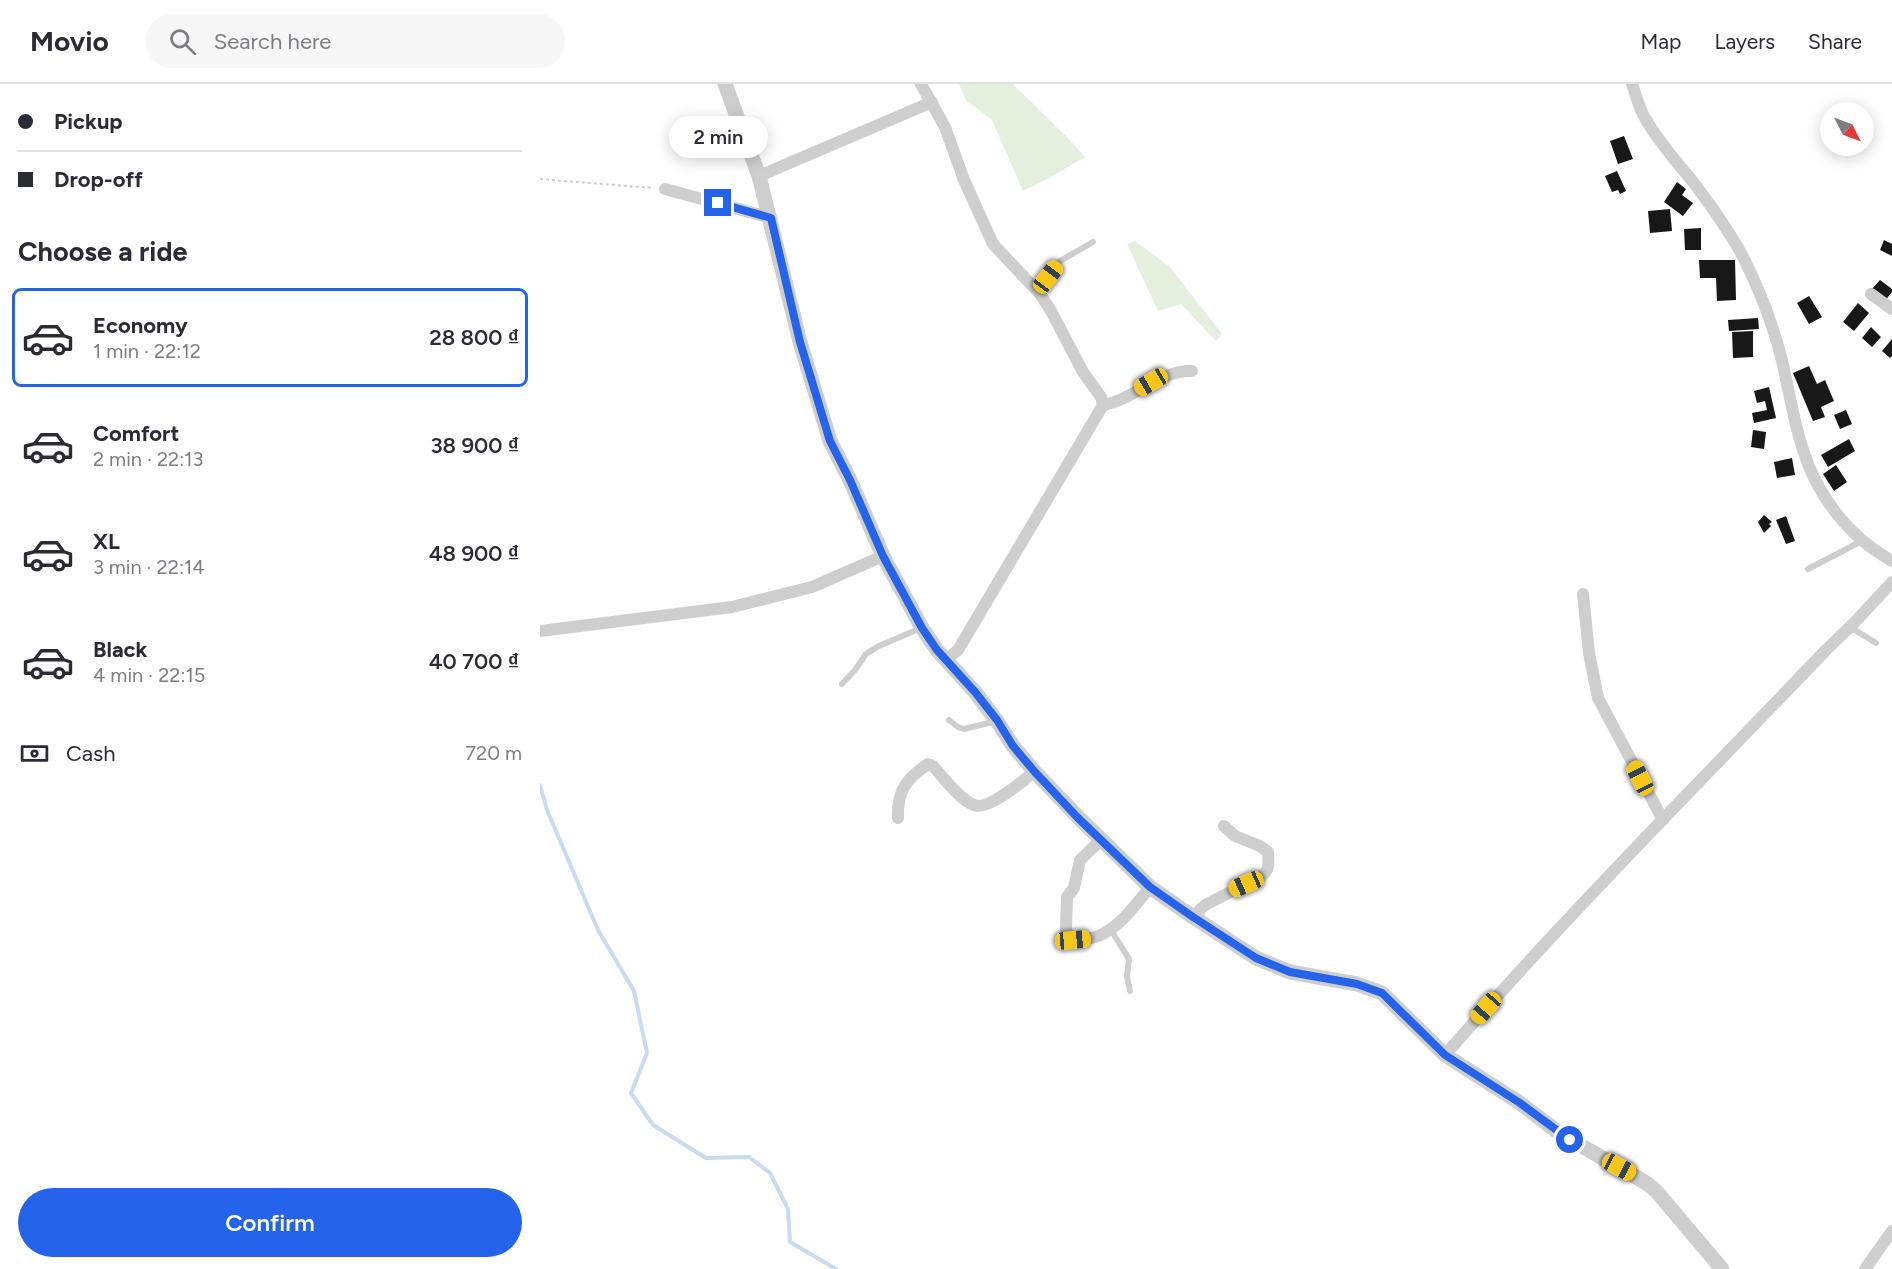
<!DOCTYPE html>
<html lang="en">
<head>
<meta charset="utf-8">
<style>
	body { margin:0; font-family:Figtree,sans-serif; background:#f7f7f7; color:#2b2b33; height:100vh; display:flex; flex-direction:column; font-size:22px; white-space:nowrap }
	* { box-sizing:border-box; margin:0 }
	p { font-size:20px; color:#7c7c81 }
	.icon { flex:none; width:33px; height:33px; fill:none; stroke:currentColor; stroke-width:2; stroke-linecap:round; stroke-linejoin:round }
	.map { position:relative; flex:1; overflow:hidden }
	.drawer { display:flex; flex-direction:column; background:#fff; width:540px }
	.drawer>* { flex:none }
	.guide { display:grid; align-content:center; height:132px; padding:0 18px; background:#fff }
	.needle { width:39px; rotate:132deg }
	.fabs { position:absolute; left:1280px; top:18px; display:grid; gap:12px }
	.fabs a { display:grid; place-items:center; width:54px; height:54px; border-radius:50%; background:#fff; box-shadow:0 3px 15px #0003; font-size:30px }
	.end { position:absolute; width:27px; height:27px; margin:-14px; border:8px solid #2563eb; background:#fff; box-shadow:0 0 0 3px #fff }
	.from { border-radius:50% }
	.bubble { position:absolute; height:42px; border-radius:21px; background:#fff; box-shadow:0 3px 15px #0003; font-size:20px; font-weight:600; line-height:42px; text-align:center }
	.car { position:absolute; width:18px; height:36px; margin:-18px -9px; border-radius:8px; box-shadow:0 0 4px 2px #0007; background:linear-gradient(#f5c518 24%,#345 0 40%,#f5c518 0 76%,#345 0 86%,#f5c518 0) }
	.guide b { display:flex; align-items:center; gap:21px; height:57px; font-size:22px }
	.guide b+b { border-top:2px solid #e1e1e2 }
	.guide i { width:15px; height:15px; background:#2b2b33 }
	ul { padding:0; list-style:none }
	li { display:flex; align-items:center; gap:18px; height:99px; margin:0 12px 9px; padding:0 6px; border:3px solid transparent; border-radius:9px }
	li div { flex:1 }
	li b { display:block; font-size:22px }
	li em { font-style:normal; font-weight:600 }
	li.active { border-color:#2563eb }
	li>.icon { width:54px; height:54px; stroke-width:1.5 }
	h2 { padding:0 18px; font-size:27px; line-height:72px }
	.pay { display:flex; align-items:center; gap:15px; height:66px; padding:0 18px; font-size:22px }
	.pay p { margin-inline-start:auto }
	.cta { display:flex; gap:12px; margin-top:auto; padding:12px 18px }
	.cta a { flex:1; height:69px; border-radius:36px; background:#2563eb; color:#fff; font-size:24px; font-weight:600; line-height:69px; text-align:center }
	header { display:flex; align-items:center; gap:36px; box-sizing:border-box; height:84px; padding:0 30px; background:#fff; border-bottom:2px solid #e1e1e2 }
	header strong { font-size:28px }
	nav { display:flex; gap:33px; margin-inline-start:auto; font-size:21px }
	.search { width:420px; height:54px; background:#f7f7f7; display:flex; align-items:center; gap:15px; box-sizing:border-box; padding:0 21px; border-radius:33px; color:#7c7c81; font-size:22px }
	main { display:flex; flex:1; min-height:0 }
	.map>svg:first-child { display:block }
</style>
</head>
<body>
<header>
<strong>Movio</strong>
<div class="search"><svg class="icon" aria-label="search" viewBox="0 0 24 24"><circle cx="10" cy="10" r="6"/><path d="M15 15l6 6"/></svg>Search here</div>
<nav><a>Map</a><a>Layers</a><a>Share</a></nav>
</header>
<main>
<section class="drawer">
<div class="guide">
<b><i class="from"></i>Pickup</b>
<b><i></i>Drop-off</b>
</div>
<h2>Choose a ride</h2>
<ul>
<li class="active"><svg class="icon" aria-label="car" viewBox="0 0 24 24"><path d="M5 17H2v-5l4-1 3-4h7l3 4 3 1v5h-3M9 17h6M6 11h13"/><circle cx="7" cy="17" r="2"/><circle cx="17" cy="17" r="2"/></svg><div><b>Economy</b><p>1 min · 22:12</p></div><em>28 800 ₫</em></li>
<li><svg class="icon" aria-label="car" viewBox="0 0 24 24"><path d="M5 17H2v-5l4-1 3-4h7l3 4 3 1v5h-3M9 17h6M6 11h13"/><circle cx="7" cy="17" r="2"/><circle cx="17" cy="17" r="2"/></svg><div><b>Comfort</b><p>2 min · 22:13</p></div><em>38 900 ₫</em></li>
<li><svg class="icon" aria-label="car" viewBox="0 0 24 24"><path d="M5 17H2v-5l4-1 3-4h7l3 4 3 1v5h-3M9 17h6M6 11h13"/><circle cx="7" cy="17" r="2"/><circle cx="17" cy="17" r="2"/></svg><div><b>XL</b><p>3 min · 22:14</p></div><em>48 900 ₫</em></li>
<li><svg class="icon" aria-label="car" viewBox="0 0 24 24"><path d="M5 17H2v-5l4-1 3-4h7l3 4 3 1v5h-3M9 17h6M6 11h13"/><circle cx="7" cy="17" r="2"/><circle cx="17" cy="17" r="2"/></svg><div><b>Black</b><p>4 min · 22:15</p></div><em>40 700 ₫</em></li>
</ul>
<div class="pay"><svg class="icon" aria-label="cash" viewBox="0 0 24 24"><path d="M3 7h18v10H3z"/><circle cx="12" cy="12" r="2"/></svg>Cash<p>720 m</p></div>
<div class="cta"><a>Confirm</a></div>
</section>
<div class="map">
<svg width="1352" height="1185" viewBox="0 0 1352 1185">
	<rect width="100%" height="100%" fill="#fff"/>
	<path fill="#e4efde" d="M419 0H473L528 54 545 73 511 93 483 107 452 36 426 16Z
		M595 157 630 183 682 250 676 257 641 220 618 227 587 160Z"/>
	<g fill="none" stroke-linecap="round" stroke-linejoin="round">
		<path stroke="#c8dbf0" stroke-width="4" d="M0 701 7 726 58 846 94 907 107 969 91 1009 113 1041 166 1074 209 1073 230 1089 248 1125 250 1158 296 1185"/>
	</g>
	<path fill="#181818" d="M1084 52 1093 75 1078 80 1070 57Z
		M1077 87 1086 107 1080 110 1078 106 1072 108 1065 92Z
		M1137 98 1146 105 1142 111 1153 119 1143 132 1124 118Z
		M1130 125 1132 147 1110 149 1108 127Z
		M1161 144V166H1145L1144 145Z
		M1344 156 1352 160V172L1340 166Z
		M1159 176H1195L1196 216 1177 217 1176 194H1160Z
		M1340 196 1352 205V208L1344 218 1331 206Z
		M1269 212 1282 233 1269 240 1257 219Z
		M1318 219 1329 229 1314 247 1303 238Z
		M1218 234 1219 245 1189 247 1188 236Z
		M1331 243 1341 253 1332 263 1322 254Z
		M1213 247V273L1193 274 1192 248Z
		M1352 255V272L1350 274 1342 267Z
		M1269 282 1277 300 1285 296 1294 317 1281 323 1285 333 1273 337 1253 289Z
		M1229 303 1236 334 1214 339 1212 329 1227 326 1225 317 1217 319 1214 307Z
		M1306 326 1312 340 1300 345 1294 331Z
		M1213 346 1226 348 1224 365 1211 363Z
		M1309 355 1315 367 1288 383 1281 371Z
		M1252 374 1255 391 1237 394 1234 378Z
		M1296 381 1307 398 1294 407 1283 390Z
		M1224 431 1232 438 1229 440 1231 442 1224 449 1218 438Z
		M1246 432 1255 457 1246 460 1236 436Z"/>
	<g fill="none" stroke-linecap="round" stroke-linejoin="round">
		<path stroke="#cecece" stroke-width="2" stroke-dasharray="3 3" stroke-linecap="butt" d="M0 95 113 104"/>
		<path stroke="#cecece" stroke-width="6" d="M500 210 508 193 520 177 553 158
			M1268 485 1322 457
			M1310 543 1336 559
			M302 600 315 586 326 570 339 562 381 544
			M409 636 418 643 424 645 457 637
			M571 846 589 875 587 892 590 907"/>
		<path stroke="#cecece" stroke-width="12" d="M381 0 405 43 424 96 453 160 500 210 511 227 543 288 561 313 563 321 418 566 406 576
			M1092 0C1096 11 1099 24 1105 34 1119 59 1139 80 1157 103 1172 123 1187 145 1200 167 1217 200 1232 237 1241 273 1249 304 1253 336 1263 366 1278 413 1309 453 1352 477
			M219 92 392 18
			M125 105 231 134
			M1331 210 1352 225
			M563 321C594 316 618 286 652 287
			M1043 510 1049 569 1058 614 1123 736
			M0 547 192 523 272 503 343 472
			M358 734C357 707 366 695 388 680L393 682C403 693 420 716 434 721 447 727 484 697 494 687
			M561 756 540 776 534 804 527 813 526 844 528 853C534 857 539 856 546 855 574 852 593 824 610 803
			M653 833 665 821 718 794C730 787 729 781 728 768L720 762 695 752 684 742
			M905 971C1027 831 1158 700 1286 566L1315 538 1352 498
			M1325 1185 1352 1147"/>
		<path stroke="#cecece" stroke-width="15" d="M185 0 219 92 260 258 290 357 310 396 343 472 382 544 397 566 435 608 457 637 473 662 494 687 538 733 610 803 653 833 716 874 750 888 817 900 842 909 905 971 980 1019 1019 1049 1108 1100 1117 1108 1182 1185"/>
	</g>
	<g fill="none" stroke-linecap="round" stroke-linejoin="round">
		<path stroke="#2563eb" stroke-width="8" d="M178 119 231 134 260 258 290 357 310 396 343 472 382 544 397 566 435 608 457 636 473 662 494 687 538 734 610 803 653 833 716 874 750 888 817 900 842 909 905 971 980 1019 1030 1056"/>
	</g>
</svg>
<div class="fabs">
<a><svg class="needle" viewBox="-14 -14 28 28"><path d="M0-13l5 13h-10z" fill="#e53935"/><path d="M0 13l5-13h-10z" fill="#7c7c81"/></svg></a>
</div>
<i class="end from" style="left:1030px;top:1056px"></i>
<i class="end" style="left:178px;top:119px"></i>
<div class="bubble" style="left:129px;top:32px;width:99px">2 min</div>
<i class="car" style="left:508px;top:193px;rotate:37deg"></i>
<i class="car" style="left:611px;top:298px;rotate:240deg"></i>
<i class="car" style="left:1100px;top:694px;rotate:333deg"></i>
<i class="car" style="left:706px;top:800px;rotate:246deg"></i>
<i class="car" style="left:533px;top:856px;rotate:85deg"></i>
<i class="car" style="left:946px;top:924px;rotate:221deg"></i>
<i class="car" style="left:1079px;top:1083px;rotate:118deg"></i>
</div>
</main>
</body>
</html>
